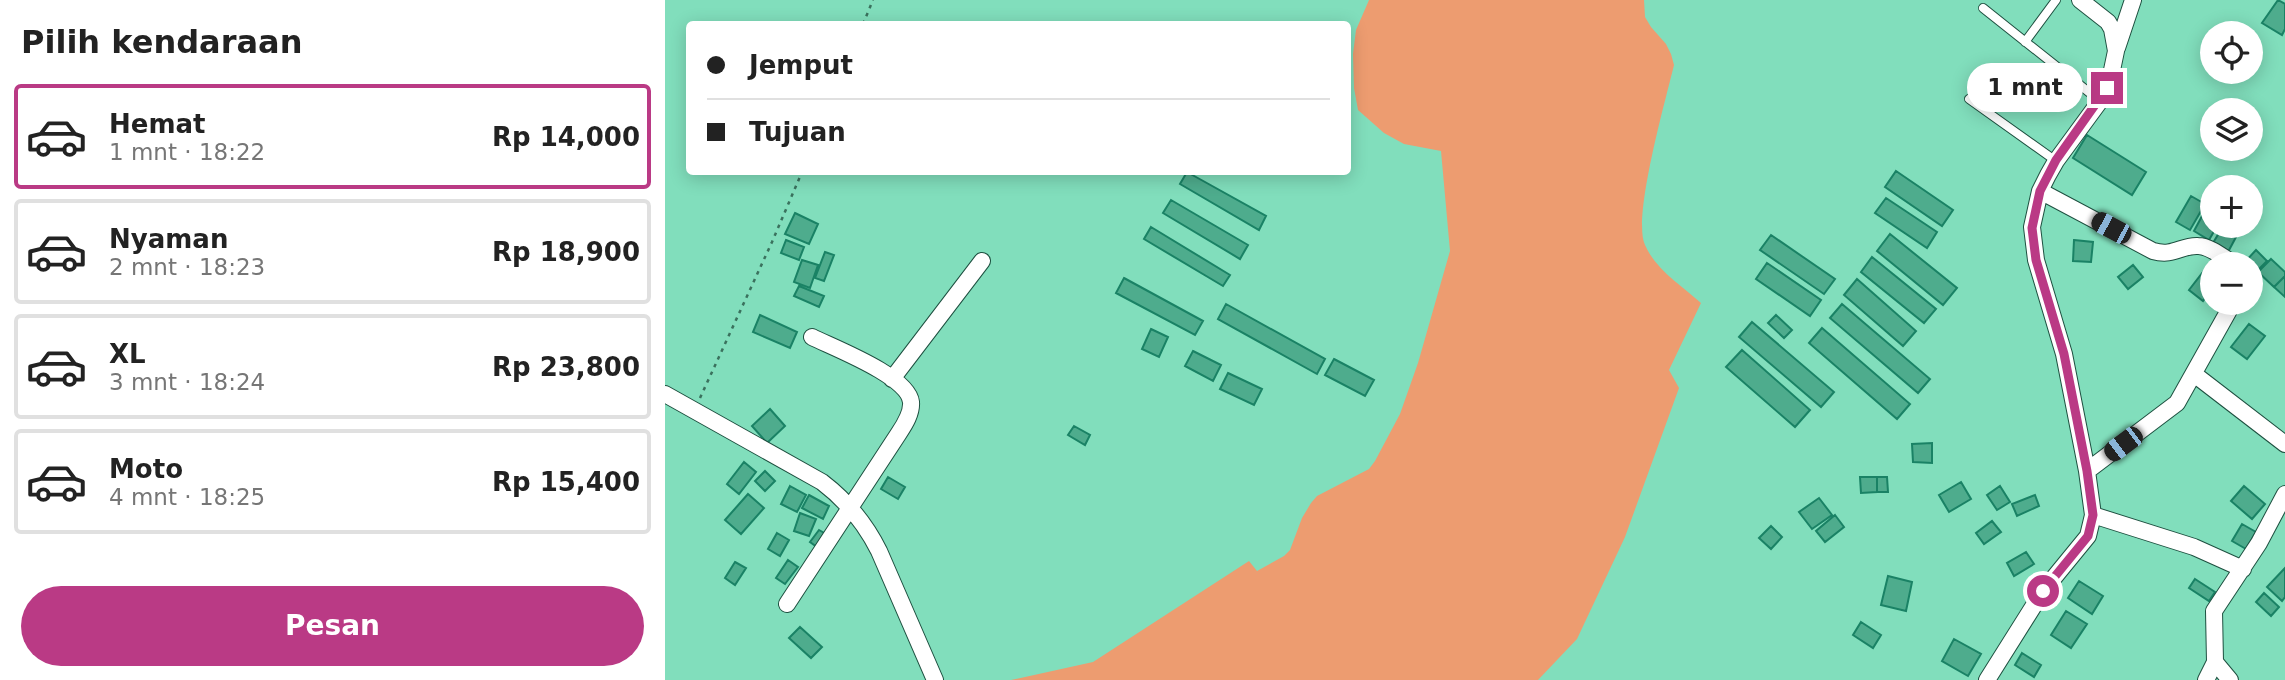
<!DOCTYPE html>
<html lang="id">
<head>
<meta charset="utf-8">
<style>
	body { margin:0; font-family:"DejaVu Sans",sans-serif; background:#f2f2f2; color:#222; height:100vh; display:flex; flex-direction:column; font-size:26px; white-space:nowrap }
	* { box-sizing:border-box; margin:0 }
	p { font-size:23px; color:#767676 }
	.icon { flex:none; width:38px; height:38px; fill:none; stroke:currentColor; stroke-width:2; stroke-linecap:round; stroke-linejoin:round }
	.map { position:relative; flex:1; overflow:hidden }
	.panel { display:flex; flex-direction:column; background:#fff; width:665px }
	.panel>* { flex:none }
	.hud { position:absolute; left:21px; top:21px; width:665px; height:154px; border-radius:7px; box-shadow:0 4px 18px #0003; display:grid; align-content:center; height:154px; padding:0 21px; background:#fff }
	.fabs { position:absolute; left:1535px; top:21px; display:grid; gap:14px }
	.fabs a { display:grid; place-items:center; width:63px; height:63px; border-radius:50%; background:#fff; box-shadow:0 4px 18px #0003; font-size:35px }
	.end { position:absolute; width:32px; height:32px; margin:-16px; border:9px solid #ba3a85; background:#fff; box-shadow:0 0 0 4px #fff }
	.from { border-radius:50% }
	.bubble { position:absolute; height:49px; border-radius:24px; background:#fff; box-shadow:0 4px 18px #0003; font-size:23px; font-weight:700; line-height:49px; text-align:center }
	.car { position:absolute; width:21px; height:42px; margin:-21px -10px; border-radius:9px; box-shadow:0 0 5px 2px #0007; background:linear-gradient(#222 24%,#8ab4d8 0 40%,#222 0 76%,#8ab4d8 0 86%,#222 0) }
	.hud b { display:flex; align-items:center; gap:24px; height:66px; font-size:26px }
	.hud b+b { border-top:2px solid #e0e0e0 }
	.hud i { width:18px; height:18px; background:#222 }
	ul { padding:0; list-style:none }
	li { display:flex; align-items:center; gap:21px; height:105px; margin:0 14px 10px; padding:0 7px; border:4px solid #e0e0e0; border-radius:7px }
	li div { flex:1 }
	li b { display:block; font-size:26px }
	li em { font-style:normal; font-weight:700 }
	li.selected { border-color:#ba3a85 }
	li>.icon { width:63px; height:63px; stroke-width:1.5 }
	h2 { padding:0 21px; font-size:32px; line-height:84px }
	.action { display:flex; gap:14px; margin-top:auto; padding:14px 21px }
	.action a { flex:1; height:80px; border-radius:42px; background:#ba3a85; color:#fff; font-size:28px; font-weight:700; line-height:80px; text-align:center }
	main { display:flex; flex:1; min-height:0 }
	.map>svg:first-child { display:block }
</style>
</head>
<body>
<main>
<section class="panel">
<h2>Pilih kendaraan</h2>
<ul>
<li class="selected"><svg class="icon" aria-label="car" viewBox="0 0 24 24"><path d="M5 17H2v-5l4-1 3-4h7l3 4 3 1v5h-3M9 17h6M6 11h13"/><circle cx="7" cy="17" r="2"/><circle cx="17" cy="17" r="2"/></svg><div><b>Hemat</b><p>1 mnt · 18:22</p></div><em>Rp 14,000</em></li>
<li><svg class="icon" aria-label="car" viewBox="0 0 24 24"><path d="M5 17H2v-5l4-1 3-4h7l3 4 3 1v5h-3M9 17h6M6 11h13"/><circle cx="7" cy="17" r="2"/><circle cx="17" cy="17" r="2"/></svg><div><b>Nyaman</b><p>2 mnt · 18:23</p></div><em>Rp 18,900</em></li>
<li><svg class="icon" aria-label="car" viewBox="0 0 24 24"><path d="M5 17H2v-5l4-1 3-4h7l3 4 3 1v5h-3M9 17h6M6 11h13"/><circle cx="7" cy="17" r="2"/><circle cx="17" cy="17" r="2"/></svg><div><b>XL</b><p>3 mnt · 18:24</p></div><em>Rp 23,800</em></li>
<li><svg class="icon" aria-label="car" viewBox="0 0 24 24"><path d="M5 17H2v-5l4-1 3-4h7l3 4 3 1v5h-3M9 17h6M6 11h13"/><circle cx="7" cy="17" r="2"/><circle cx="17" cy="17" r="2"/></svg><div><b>Moto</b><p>4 mnt · 18:25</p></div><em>Rp 15,400</em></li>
</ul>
<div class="action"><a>Pesan</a></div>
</section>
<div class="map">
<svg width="1620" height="680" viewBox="0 0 1620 680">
	<rect width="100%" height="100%" fill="#81debc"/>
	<path fill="#ed9c70" d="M704 0H979L980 17 986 27 1001 44 1006 54 1009 65C1001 99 967 218 980 245 990 269 1017 286 1036 303L1004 370 1014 388 960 537 912 639 873 680H346L428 662 584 561 592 571 619 556 625 550 637 518 646 503 652 496 704 469 710 461 735 414 753 363 785 251 776 151 739 144 719 133 693 110 689 88 688 54 691 30Z"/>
	<path fill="#4eac8d" stroke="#1a8265" stroke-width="2" d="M1613 0 1620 4V29L1617 35 1597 23Z
		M1422 135 1481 172 1467 195 1408 158Z
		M1231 171 1288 210 1277 226 1220 187Z
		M522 172 601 216 594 230 515 184Z
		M1526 196 1540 204 1525 230 1511 222Z
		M1221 198 1272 232 1262 248 1210 213Z
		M506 200 583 245 575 259 498 213Z
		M1543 205 1547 208V226H1552L1544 240 1529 231Z
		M130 213 153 224 144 244 120 234Z
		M1558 226H1575L1570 235 1557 228Z
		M486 227 565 275 558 286 479 239Z
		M1557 228 1571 237 1563 252 1548 243Z
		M1225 234 1292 288 1278 305 1212 251Z
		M1106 235 1170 279 1159 294 1095 250Z
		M121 240 139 247 134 260 116 253Z
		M1409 240 1428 242 1426 262 1408 261Z
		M1591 250 1602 261 1590 273 1586 269V264L1579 263Z
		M160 252 169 255 159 281 150 278Z
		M1207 257 1271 309 1259 323 1196 272Z
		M1606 259 1620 272V276L1609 287 1593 272Z
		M137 260 153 265 145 288 129 282Z
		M1102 263 1156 300 1145 316 1091 279Z
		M1468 265 1478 277 1463 289 1453 277Z
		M1538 272 1547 279V289L1538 301 1524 290Z
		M1620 276V297L1609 287Z
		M459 278 538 321 530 335 451 293Z
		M1192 279 1251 331 1238 346 1179 295Z
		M134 286 159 296 154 307 129 296Z
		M561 304 660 359 652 374 553 319Z
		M1177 304 1265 379 1253 393 1165 318Z
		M95 315 132 332 125 348 88 332Z
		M1111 315 1127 330 1119 338 1103 323Z
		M1087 322 1169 392 1156 407 1074 337Z
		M1584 324 1600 336 1582 359 1566 347Z
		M1157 328 1245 404 1232 419 1144 343Z
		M486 329 503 337 494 357 477 349Z
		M1077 350 1145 410 1130 427 1061 367Z
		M528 351 556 365 548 381 520 366Z
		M669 359 709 380 700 396 660 375Z
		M563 373 597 389 589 405 555 389Z
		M105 409 120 426 102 443 87 426Z
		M409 426 425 435 420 445 403 435Z
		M1267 443V463L1248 462 1247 444Z
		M79 462 91 472 74 494 62 484Z
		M100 471 110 481 100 491 90 481Z
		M223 477 240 487 233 499 216 489Z
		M1195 477H1212V492L1196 493Z
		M1212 477H1222L1223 492H1212Z
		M1296 482 1306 499 1284 512 1274 495Z
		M125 486 141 495 132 512 116 504Z
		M1335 486 1345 502 1332 510 1322 495Z
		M1579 486 1600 504 1587 519 1566 501Z
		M83 494 99 508 76 534 60 520Z
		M144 495 164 506 158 519 137 508Z
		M1370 495 1374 506 1352 516 1347 504Z
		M1154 498 1167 515 1147 529 1134 512Z
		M135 513 151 519 144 536 129 531Z
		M1170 515 1179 527 1160 542 1151 531Z
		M1327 521 1336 532 1319 544 1311 533Z
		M1577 524 1591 532 1581 549 1567 541Z
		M1106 526 1117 537 1106 549 1094 538Z
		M154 530 161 534 152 547 145 542Z
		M112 533 124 540 115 556 103 549Z
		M1361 552 1369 564 1349 576 1342 563Z
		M123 560 133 567 120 584 111 578Z
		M70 562 81 568 70 585 60 578Z
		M1620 568V597L1617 601 1602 587Z
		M1223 576 1247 582 1241 611 1216 605Z
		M1530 579 1550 592 1544 601 1524 588Z
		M1414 581 1438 596 1427 614 1403 598Z
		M1599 593 1614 607 1606 616 1591 602Z
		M1401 611 1422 624 1406 648 1386 635Z
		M1196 622 1216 635 1208 648 1188 635Z
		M135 627 157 647 146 658 124 638Z
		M1289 639 1316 654 1303 676 1277 661Z
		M1357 653 1376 665 1369 677 1350 665Z"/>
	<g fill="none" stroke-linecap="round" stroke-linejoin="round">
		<defs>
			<path id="service" d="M1318 8 1435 101
				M1360 42 1391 0
				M1304 99 1391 161"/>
			<path id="minor" d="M1452 48 1468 0
				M1375 191 1488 251C1509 257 1516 245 1533 246 1545 246 1559 258 1569 264
				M1529 374 1620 444
				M227 379 317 261
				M0 394 157 482C182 501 200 523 214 551L270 680
				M1422 471 1512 403 1568 303
				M1428 515 1529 547 1578 569
				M122 604 234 433C240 424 247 413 246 402 243 376 169 348 147 337
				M1322 680 1378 591 1423 536 1428 515 1422 471 1399 354 1371 260 1367 227 1375 191 1383 175 1391 161 1435 101 1446 75 1451 51 1447 29 1443 22 1415 0
				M1541 680 1550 662
				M1565 680 1550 662 1549 611 1594 543 1620 494"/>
		</defs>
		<use href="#service" stroke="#1e5040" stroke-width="10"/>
		<use href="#minor" stroke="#1e5040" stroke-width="18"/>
		<path stroke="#3a715d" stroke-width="2.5" stroke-dasharray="3.5 5" stroke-linecap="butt" d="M198 24 208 0
			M35 398 107 242 137 172"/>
		<use href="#service" stroke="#fff" stroke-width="8"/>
		<use href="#minor" stroke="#fff" stroke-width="16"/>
	</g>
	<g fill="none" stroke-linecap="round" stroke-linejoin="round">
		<path stroke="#ba3a85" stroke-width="9" d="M1378 591 1423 536 1428 515 1422 471 1399 354 1371 260 1367 228 1375 191 1391 160 1442 88"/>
	</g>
</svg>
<div class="fabs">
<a><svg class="icon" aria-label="locate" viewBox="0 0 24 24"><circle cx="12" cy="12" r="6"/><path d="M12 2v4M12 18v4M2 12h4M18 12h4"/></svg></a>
<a><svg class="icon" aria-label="layers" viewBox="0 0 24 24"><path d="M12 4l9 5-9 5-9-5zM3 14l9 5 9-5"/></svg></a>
<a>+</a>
<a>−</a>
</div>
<i class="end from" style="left:1378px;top:591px"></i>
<i class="end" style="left:1442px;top:88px"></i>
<div class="bubble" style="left:1302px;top:63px;width:116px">1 mnt</div>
<i class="car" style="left:1446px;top:228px;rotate:298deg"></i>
<i class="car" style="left:1458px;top:444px;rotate:233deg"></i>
<div class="hud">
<b><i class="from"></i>Jemput</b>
<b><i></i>Tujuan</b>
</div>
</div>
</main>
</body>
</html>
